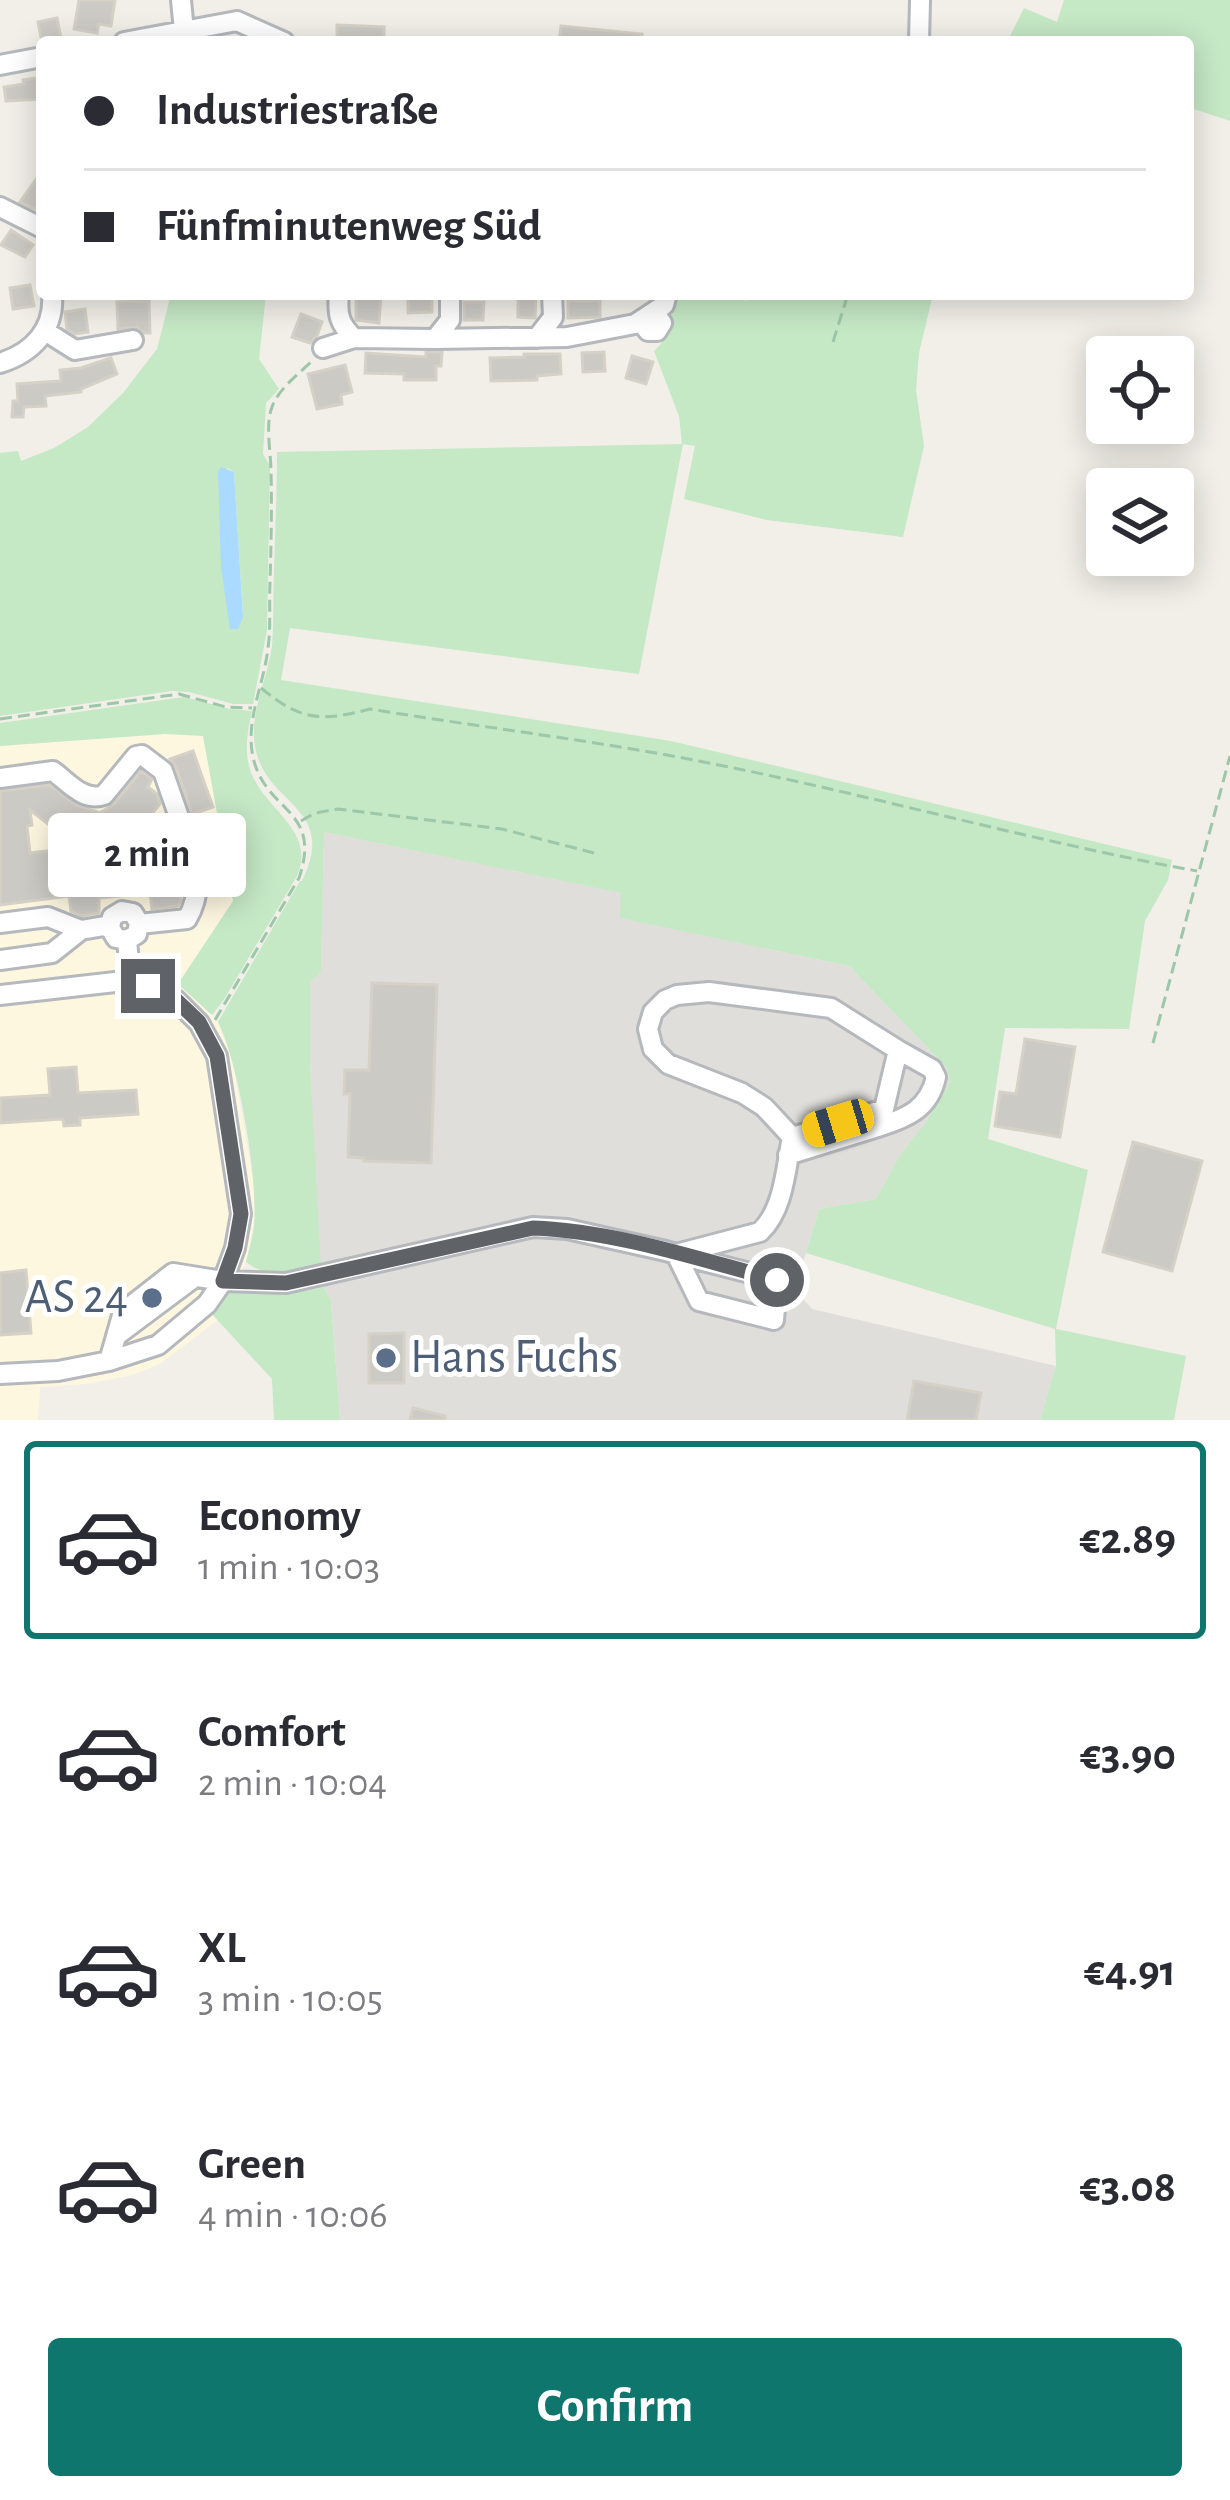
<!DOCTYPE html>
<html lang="en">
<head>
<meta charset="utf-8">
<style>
	body { margin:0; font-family:"Alegreya Sans",sans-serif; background:#f7f7f7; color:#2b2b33; height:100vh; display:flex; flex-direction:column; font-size:45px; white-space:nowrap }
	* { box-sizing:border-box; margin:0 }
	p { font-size:39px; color:#7c7c81 }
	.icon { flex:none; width:66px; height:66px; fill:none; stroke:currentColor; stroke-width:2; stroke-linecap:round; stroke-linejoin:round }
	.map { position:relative; height:1420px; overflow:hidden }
	.side { display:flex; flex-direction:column; background:#fff; flex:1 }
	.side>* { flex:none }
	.banner { position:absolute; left:36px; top:36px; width:1158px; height:264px; border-radius:12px; box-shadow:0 6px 30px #0003; display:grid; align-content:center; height:264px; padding:0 48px; background:#fff }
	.buttons { position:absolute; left:1086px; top:336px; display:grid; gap:24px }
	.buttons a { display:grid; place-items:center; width:108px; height:108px; border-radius:12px; background:#fff; box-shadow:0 6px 30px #0003; font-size:60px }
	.end { position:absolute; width:54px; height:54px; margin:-27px; border:15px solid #5f6368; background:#fff; box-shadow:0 0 0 6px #fff }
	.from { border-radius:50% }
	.bubble { position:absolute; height:84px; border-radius:12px; background:#fff; box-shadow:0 6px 30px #0003; font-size:39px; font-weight:700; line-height:84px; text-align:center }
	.car { position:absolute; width:36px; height:72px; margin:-36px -18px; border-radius:15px; box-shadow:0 0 9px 3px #0007; background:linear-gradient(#f5c518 24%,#345 0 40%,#f5c518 0 76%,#345 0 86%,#f5c518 0) }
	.banner b { display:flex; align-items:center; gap:42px; height:114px; font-size:45px }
	.banner b+b { border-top:3px solid #e1e1e2 }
	.banner i { width:30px; height:30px; background:#2b2b33 }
	ul { padding:21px 0 0; list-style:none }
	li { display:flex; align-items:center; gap:36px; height:198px; margin:0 24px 18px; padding:0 24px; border:6px solid transparent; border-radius:12px }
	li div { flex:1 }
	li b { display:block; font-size:45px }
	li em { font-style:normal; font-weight:700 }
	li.active { border-color:#0f766e }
	li>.icon { width:108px; height:108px; stroke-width:1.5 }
	.button { display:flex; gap:24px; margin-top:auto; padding:24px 48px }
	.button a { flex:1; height:138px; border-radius:12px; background:#0f766e; color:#fff; font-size:48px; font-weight:700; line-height:138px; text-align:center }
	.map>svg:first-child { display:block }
</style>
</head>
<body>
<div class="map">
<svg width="1230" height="1420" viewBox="0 0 1230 1420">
	<rect width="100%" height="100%" fill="#f1efe8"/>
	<path fill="#fef7e0" d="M165 734 203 735 233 901 178 984 216 1019 232 1057 254 1185V1224L246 1262 233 1291 219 1300 209 1311 218 1320 160 1364 132 1375 87 1384 40 1387 38 1420H0V746Z"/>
	<path fill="#e0deda" d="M324 832 622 893 621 918 849 966 947 1068 950 1082 926 1122 900 1155 876 1199 819 1209 795 1290 812 1309 1056 1366 1040 1420H340L331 1300 323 1287 318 1251 310 1063 309 981 321 972Z"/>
	<path fill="#c5e8c5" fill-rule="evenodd" d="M1064 0H1230V121L1188 107V42H1007L1024 8 1057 22Z
		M171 294H266L259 359 279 389 266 403 263 454 270 466 267 630 253 704H233L189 692 172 691 0 716V453L18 451 21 461 54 448 88 427 123 393 157 349ZM227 468 234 472 243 616 237 629H231Z
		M679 294H723L747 301 750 294H933L919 353 916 390 924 446 903 537 767 520 684 499 695 446 683 444 639 674 290 628 281 680 671 741 1172 860 1168 880 1145 921 1129 1029 1005 1028 988 1139 1088 1170 1056 1329 1186 1356 1174 1420H1040L1056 1366 1055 1329 806 1253 819 1209 876 1199 900 1155 926 1122 950 1082 947 1068 849 966 620 918 621 893 324 832 321 972 310 982V1063L321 1269C295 1277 268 1279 246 1262 249 1250 253 1237 254 1225 259 1182 238 1060 218 1022L300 881H302C339 805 265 807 255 746 249 713 268 678 272 646 274 622 273 596 274 572 275 532 277 493 277 452L682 444 679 416 654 351 661 344Z
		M184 697 230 709 252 711C247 733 243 756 253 777 269 812 316 832 297 876L223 1001 212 1015 178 984 233 901 203 736 165 734 0 746V723Z
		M323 1287 331 1300 340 1420H274L272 1379 209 1311C215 1304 223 1295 232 1292 258 1283 292 1298 323 1287Z"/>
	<path fill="#aadaff" d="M221 467 234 472 243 617 238 629H230L221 567 218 472Z"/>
	<path fill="#cccac5" stroke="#d6d1c6" stroke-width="3" fill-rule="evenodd" d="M79 0H115L111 26 99 24 97 33 74 29Z
		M57 18 61 38 42 42 38 22Z
		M337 25 384 27V42H337Z
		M561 26 642 34V42H559Z
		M42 77V99L6 101 4 87 24 84 23 80Z
		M42 171V207L39 211 20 202Z
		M11 230 33 245 25 257 1 245Z
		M30 285 34 306 13 309 10 288Z
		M356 294 381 295 379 323 356 320Z
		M408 294H432V312L408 313Z
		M518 297H536L535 318 518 317Z
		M149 301 150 333H144L137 327 118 329 117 302Z
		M568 301H600V317L568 318Z
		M464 302H484L483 320H464Z
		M85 309 88 332 75 334 67 329 65 312Z
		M301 314 322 322 317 336 310 343 292 337Z
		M426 352H442L441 366H436V380H404V374L365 373 366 353 426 357Z
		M604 352 605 371 583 372 582 353Z
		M524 354H560L561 374 537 376V380L491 381 490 358 524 357Z
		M632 356 653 362 646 384 626 378Z
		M111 358 117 374 81 389V392L45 396 46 406 24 407 23 417H12L13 401H18L17 384 61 381 60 370 81 368Z
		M345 365 352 392 341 395 342 404 317 409 308 374Z
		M193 751 213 807 192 814 176 767 170 759Z
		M141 771 152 779 148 787 157 794 160 804 141 827 123 830 130 895 99 898V913L82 916 71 911 69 896 0 905V791L49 785 77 805 100 813 114 804ZM30 810 78 847 30 853 27 826 32 825Z
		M171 836 176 863 180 861 183 869 184 882 179 883 181 900 178 906 152 909 144 840Z
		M372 983 437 985 431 1163 364 1161V1158L348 1157 350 1094H344L345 1070H369Z
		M1025 1039 1075 1047 1060 1137 995 1126 1000 1092 1016 1094Z
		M76 1067 78 1093 136 1090 138 1114 80 1118V1125L64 1126 63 1119 0 1123V1098L50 1095 48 1069Z
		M1133 1142 1202 1161 1172 1271 1103 1252Z
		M26 1270 31 1333 0 1335V1273Z
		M404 1333V1383H369V1334Z
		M914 1381 981 1393 976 1420H907Z
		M413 1408 445 1416V1420H410Z"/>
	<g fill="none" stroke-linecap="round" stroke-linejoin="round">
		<defs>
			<path id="minor" d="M181 0 184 31
				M124 42 237 21 284 42
				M919 42 920 0
				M0 65 42 57
				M0 207 42 228
				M339 294C337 314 339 324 354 338
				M641 322 648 331H657L662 323 655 313
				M45 331 75 350 133 340
				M537 338 553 317 552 294
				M435 339 450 320V294
				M323 348 354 338 435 339 567 337 635 324 664 305 667 294
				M0 363C32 353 55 330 52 294
				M0 778 53 771C69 783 84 802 104 795L136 756 142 755 163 771 196 866C199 885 197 902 187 919L139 924
				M0 923 48 917 81 930
				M127 940 116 938 110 928 112 917 122 911 133 913 139 923 137 934 127 940 131 983
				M0 960 52 953 81 930 110 925
				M0 995 124 981 147 986 176 1000 199 1023 217 1056 241 1214 235 1248 223 1281 207 1304 158 1345 109 1361 58 1371 0 1374
				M878 1127C907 1118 929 1109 936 1077L932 1069 898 1050
				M788 1155 878 1127 881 1119
				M116 1336 195 1277
				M109 1361 123 1312 173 1273 223 1281 286 1283 533 1227 567 1229 666 1251 676 1254 777 1280 774 1320 699 1301 676 1254 760 1232C784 1210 786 1167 792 1137L884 1109 898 1050 831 1008 709 992 677 995 665 1000 653 1012 648 1029 653 1049 668 1064 742 1093 764 1107 792 1137"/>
		</defs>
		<use href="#minor" stroke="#b5b8bc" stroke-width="24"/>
		<path stroke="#9cc7a9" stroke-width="3" stroke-dasharray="12 6" stroke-linecap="butt" d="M833 342 848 294
			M261 688C301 721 321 722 370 709 485 728 600 741 714 764 876 796 1035 842 1197 871
			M0 719 179 694 226 707 252 708
			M301 821 315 813 338 809 502 829 594 853
			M215 1020 299 878C323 808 265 813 253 757 245 720 264 685 268 648 271 627 269 605 270 583 271 546 272 509 271 472 271 453 265 425 272 407 278 389 301 372 314 359
			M1153 1043 1230 756"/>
		<use href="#minor" stroke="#fff" stroke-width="18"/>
	</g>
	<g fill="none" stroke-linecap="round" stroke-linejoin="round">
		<path stroke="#5f6368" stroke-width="15" d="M148 986 176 1000 199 1022 217 1056 241 1214 235 1248 223 1281 286 1283 533 1228C615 1231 698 1259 777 1280"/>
	</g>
	<g fill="#5c6f8a" stroke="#fff" stroke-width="4.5">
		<circle cx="152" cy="1298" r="12"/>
		<circle cx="386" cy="1358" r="12"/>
	</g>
	<g text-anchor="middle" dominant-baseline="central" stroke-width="10" stroke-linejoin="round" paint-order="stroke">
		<g font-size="48" fill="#4e5e75" stroke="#fff" text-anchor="end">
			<text x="128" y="1298">AS 24</text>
			<text x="410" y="1358" text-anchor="start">Hans Fuchs</text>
		</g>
	</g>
</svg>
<div class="buttons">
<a><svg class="icon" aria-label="locate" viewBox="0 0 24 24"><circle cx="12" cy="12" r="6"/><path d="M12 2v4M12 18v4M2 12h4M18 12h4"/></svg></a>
<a><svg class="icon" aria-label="layers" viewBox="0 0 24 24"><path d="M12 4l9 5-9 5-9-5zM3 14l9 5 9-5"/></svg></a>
</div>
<i class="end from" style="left:777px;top:1280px"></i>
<i class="end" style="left:148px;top:986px"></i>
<div class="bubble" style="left:48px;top:813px;width:198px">2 min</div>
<i class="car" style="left:838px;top:1123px;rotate:253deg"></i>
<div class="banner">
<b><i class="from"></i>Industriestraße</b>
<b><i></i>Fünfminutenweg Süd</b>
</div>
</div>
<section class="side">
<ul>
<li class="active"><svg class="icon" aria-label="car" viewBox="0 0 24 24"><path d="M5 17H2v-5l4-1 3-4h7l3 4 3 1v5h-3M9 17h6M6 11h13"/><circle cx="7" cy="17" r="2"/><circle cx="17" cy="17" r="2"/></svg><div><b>Economy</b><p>1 min · 10:03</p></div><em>€2.89</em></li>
<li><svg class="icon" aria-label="car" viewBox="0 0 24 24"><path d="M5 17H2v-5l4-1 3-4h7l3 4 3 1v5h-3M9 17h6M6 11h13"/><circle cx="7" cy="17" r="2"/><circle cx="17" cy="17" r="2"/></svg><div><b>Comfort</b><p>2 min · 10:04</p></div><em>€3.90</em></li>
<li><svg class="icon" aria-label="car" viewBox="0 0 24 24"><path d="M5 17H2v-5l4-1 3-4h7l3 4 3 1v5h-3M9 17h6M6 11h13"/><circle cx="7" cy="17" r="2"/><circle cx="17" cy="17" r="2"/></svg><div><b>XL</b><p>3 min · 10:05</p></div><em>€4.91</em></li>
<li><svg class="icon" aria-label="car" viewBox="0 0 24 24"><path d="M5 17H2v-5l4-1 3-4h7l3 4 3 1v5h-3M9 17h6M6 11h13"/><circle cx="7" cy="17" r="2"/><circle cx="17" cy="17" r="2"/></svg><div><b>Green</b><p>4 min · 10:06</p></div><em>€3.08</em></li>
</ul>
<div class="button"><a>Confirm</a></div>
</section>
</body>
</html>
